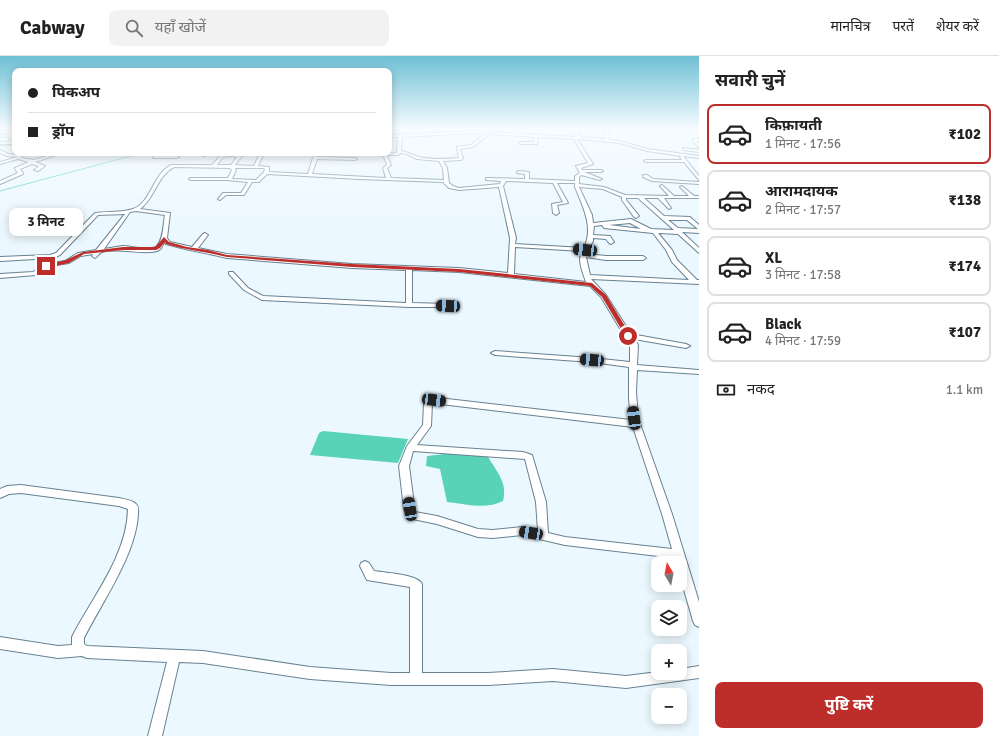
<!DOCTYPE html>
<html lang="hi">
<head>
<meta charset="utf-8">
<style>
	body { margin:0; font-family:Signika,"Noto Sans Devanagari",sans-serif; background:#f2f2f2; color:#222; height:100vh; display:flex; flex-direction:column; font-size:15px; white-space:nowrap }
	* { box-sizing:border-box; margin:0 }
	p { font-size:13px; color:#767676 }
	.icon { flex:none; width:22px; height:22px; fill:none; stroke:currentColor; stroke-width:2; stroke-linecap:round; stroke-linejoin:round }
	.map { position:relative; flex:1; overflow:hidden }
	.drawer { display:flex; flex-direction:column; background:#fff; width:300px }
	.drawer>* { flex:none }
	.guide { position:absolute; left:12px; top:12px; width:380px; height:88px; border-radius:8px; box-shadow:0 2px 10px #0003; display:grid; align-content:center; height:88px; padding:0 16px; background:#fff }
	.needle { width:26px; rotate:350deg }
	.fabs { position:absolute; left:651px; top:500px; display:grid; gap:8px }
	.fabs a { display:grid; place-items:center; width:36px; height:36px; border-radius:8px; background:#fff; box-shadow:0 2px 10px #0003; font-size:20px }
	.end { position:absolute; width:18px; height:18px; margin:-9px; border:5px solid #bd2e2a; background:#fff; box-shadow:0 0 0 2px #fff }
	.from { border-radius:50% }
	.bubble { position:absolute; height:28px; border-radius:8px; background:#fff; box-shadow:0 2px 10px #0003; font-size:13px; font-weight:700; line-height:28px; text-align:center }
	.car { position:absolute; width:12px; height:24px; margin:-12px -6px; border-radius:5px; box-shadow:0 0 3px 1px #0007; background:linear-gradient(#222 24%,#8ab4d8 0 40%,#222 0 76%,#8ab4d8 0 86%,#222 0) }
	.guide b { display:flex; align-items:center; gap:14px; height:38px; font-size:15px }
	.guide b+b { border-top:1px solid #e0e0e0 }
	.guide i { width:10px; height:10px; background:#222 }
	ul { padding:0; list-style:none }
	li { display:flex; align-items:center; gap:12px; height:60px; margin:0 8px 6px; padding:0 8px; border:2px solid #e0e0e0; border-radius:8px }
	li div { flex:1 }
	li b { display:block; font-size:15px }
	li em { font-style:normal; font-weight:700 }
	li.selected { border-color:#bd2e2a }
	li>.icon { width:36px; height:36px; stroke-width:1.5 }
	h2 { padding:0 16px; font-size:18px; line-height:48px }
	.pay { display:flex; align-items:center; gap:10px; height:44px; padding:0 16px; font-size:15px }
	.pay p { margin-inline-start:auto }
	.action { display:flex; gap:8px; margin-top:auto; padding:8px 16px }
	.action a { flex:1; height:46px; border-radius:8px; background:#bd2e2a; color:#fff; font-size:16px; font-weight:700; line-height:46px; text-align:center }
	header { display:flex; align-items:center; gap:24px; box-sizing:border-box; height:56px; padding:0 20px; background:#fff; border-bottom:1px solid #e0e0e0 }
	header strong { font-size:19px }
	nav { display:flex; gap:22px; margin-inline-start:auto; font-size:14px }
	.search { width:280px; height:36px; background:#f2f2f2; display:flex; align-items:center; gap:10px; box-sizing:border-box; padding:0 14px; border-radius:8px; color:#767676; font-size:15px }
	main { display:flex; flex:1; min-height:0 }
	.map>svg:first-child { display:block }
</style>
</head>
<body>
<header>
<strong>Cabway</strong>
<div class="search"><svg class="icon" aria-label="search" viewBox="0 0 24 24"><circle cx="10" cy="10" r="6"/><path d="M15 15l6 6"/></svg>यहाँ खोजें</div>
<nav><a>मानचित्र</a><a>परतें</a><a>शेयर करें</a></nav>
</header>
<main>
<div class="map">
<svg width="699" height="680" viewBox="0 0 699 680">
	<rect width="100%" height="100%" fill="#ecf8ff"/>
	<path fill="#58d3b7" d="M323 375 408 383 398 407 310 399 319 377Z
		M453 397 488 401C497 416 508 427 503 445 486 454 465 448 447 446L440 413 426 410 427 400Z"/>
	<g fill="none" stroke-linecap="round" stroke-linejoin="round">
		<path stroke="#58d3b7" stroke-width="1" d="M0 90 15 89
			M0 135 142 97"/>
		<defs>
			<path id="minor" d="M574 73H578V78L582 81 605 83V74L622 73 608 76 609 84 620 85 647 93 699 100V102L683 100 699 120V124L684 106H646L644 105 646 104H682L680 101 682 100 647 95 620 87 577 83 593 108 581 112 582 114H601L603 115 601 116H584L602 123 600 124 581 119 579 121V128L604 131 625 139 669 140 660 130 662 129 674 140H689L680 131 682 130 694 140H699V142H664L671 152 669 153 658 142H644L664 160 690 161 699 169V177L682 176 699 192V197L678 178 658 177 672 194 677 204 697 224H699V228L591 223 606 239 631 278 686 288 690 290 686 292 634 283 638 289 637 309 699 314V318L637 314 636 336 638 362 672 458 699 546V571L695 569 693 565 680 520V507H676L675 502 565 489 522 479 493 482 478 481 437 468 408 462 404 453 399 410 407 390 423 369 424 347 427 342 430 341 631 364 629 343V311L592 306 495 299 491 297 495 295 592 302 630 306V289L601 241 590 230 459 216 412 214V247L448 248 451 250 450 251H409L262 244 244 234 229 218V216H233L248 232 263 240 406 247V214L352 212 227 202C207 197 186 194 166 188L164 186C163 189 162 192 159 194 147 200 118 191 102 196 99 197 98 200 95 202L92 200 93 198 81 200 69 207 50 210 36 219 0 222V218L33 216 46 208 65 205 78 197 96 194 125 158 98 159 60 199 53 202 0 205V201L50 199 56 197 95 157C108 155 121 157 133 153 151 147 153 118 171 109H212L221 99 235 97V98L242 100 235 109 254 110 260 97H264L258 110 269 111V116L308 118 314 98 317 97 318 98 317 101 355 102 357 103 355 104 317 103 312 118 386 122 383 112 387 109 383 98 397 97 398 81H389V79L474 75 575 81 576 80 574 78ZM474 77 485 78 471 89 457 91 459 102C446 103 432 104 419 101 413 99 408 96 401 95L402 81ZM489 78 534 81V86H519L520 88H537L538 81 574 83 588 107 576 110 580 117 575 120V125L529 123V116L519 115 517 116V117L525 118V123L488 122H486V124L501 125 500 128 459 132 453 130 449 127 447 112 443 105 461 104 463 102 460 93 473 91ZM400 97 407 98 417 103 439 105 443 112 444 124 391 122 387 112 391 109 387 99H398ZM232 100 237 101 231 109H217L223 101ZM174 111 230 112 232 114 228 122H191L189 123 191 124H227L248 126 241 137H223L218 143 220 144 226 139H244L252 126H259L267 118 359 123 443 126 449 132 459 134 499 131 510 182 508 217 459 212 352 208 227 198 198 192 208 179 205 177 203 178 192 191 170 186 167 182 170 157 140 153C155 142 157 120 174 111ZM235 112H263L265 113 264 116 256 124 232 123 236 114ZM506 125 553 127 563 146 552 148 553 157 556 159 559 157 557 149 568 147 557 127H575V131C583 151 594 171 584 192L515 188 516 182 503 130ZM579 131 603 133 622 141V144L634 161 636 162 639 160 626 144V142H638L674 174 651 173 631 163 593 167 592 159ZM136 155 165 159C163 168 164 182 157 190 152 196 130 190 123 190 116 191 110 192 104 193L130 156ZM668 164H687L698 173 678 172ZM630 167 641 173 609 169ZM602 169 604 172 653 177 666 194 672 206 689 224 590 219 586 201 606 204H643L646 202 643 200H606L586 198 593 185V182L606 183 609 187 611 188 614 186 610 180 593 179 594 170ZM515 191 582 195C577 204 583 217 586 226L514 218ZM432 347 633 371 662 458 672 493 565 481 548 477 546 446 532 399 523 396 417 389 431 370ZM413 395 525 403 536 446 538 474 522 471 493 474 478 473 437 460 415 456 409 410Z
				M646 73H666L673 75 671 76Z
				M14 78 11 83 9 82 10 80 0 81V79Z
				M694 83H699V85H697L699 88V92L692 84Z
				M0 86H15V88H0Z
				M683 92 699 94V96L684 94Z
				M0 94 8 98 21 99 22 102 34 104 56 97H62L35 106 45 110 38 115 34 114 39 110 32 108 20 113 23 117V118L0 128V125L18 117 15 113V112L29 106 18 103 0 108V106L18 101 7 100 0 97Z
				M65 97H70L68 98Z
				M204 97H209L205 100H203Z
				M154 100H177L179 101 177 102H153Z
				M643 119H647L653 123 699 126V128L652 125 643 121Z
				M21 429 119 442C124 443 132 444 136 448 139 451 138 454 138 457 137 497 102 546 84 582V588L87 590 203 595 310 611 391 617H410V531L367 524 360 510 361 507 365 505 369 507 374 515C385 517 417 518 422 528V617H488L553 613 626 620 658 616V617H680V613L699 610V622L626 632 553 625 488 629H391L310 623 203 607 179 606 162 680H148L167 606 87 602 82 600 58 602 0 593V581L58 590 72 589V581L74 577C95 538 127 498 128 453L119 450 21 437 9 438 0 442V433L7 430Z"/>
		</defs>
		<use href="#minor" stroke="#678191" stroke-width="2"/>
		<use href="#minor" fill="#fff" fill-rule="evenodd"/>
	</g>
	<linearGradient id="sky" x2="0" y2="1"><stop stop-color="#6ec0d4"/><stop offset="0.43" stop-color="#f6fcff"/><stop offset="1" stop-color="#f6fcff" stop-opacity="0"/></linearGradient>
	<rect width="699" height="169" fill="url(#sky)"/>
	<path fill="#bd2e2a" d="M164 181 169 186 187 191 208 194 227 199 352 208 459 213 592 227 606 239 631 280 626 281 602 241 590 230 459 216 352 211 227 201C207 196 186 194 166 188L165 186 160 192 156 194H123L84 198 69 207 46 212 43 210 66 204 83 196 123 191H155Z"/>
</svg>
<div class="fabs">
<a><svg class="needle" viewBox="-14 -14 28 28"><path d="M0-13l5 13h-10z" fill="#e53935"/><path d="M0 13l5-13h-10z" fill="#767676"/></svg></a>
<a><svg class="icon" aria-label="layers" viewBox="0 0 24 24"><path d="M12 4l9 5-9 5-9-5zM3 14l9 5 9-5"/></svg></a>
<a>+</a>
<a>−</a>
</div>
<i class="end from" style="left:628px;top:280px"></i>
<i class="end" style="left:46px;top:210px"></i>
<div class="bubble" style="left:9px;top:152px;width:74px">3 मिनट</div>
<i class="car" style="left:585px;top:194px;rotate:276deg"></i>
<i class="car" style="left:448px;top:250px;rotate:273deg"></i>
<i class="car" style="left:592px;top:304px;rotate:274deg"></i>
<i class="car" style="left:434px;top:344px;rotate:97deg"></i>
<i class="car" style="left:634px;top:362px;rotate:353deg"></i>
<i class="car" style="left:410px;top:453px;rotate:351deg"></i>
<i class="car" style="left:531px;top:477px;rotate:279deg"></i>
<div class="guide">
<b><i class="from"></i>पिकअप</b>
<b><i></i>ड्रॉप</b>
</div>
</div>
<section class="drawer">
<h2>सवारी चुनें</h2>
<ul>
<li class="selected"><svg class="icon" aria-label="car" viewBox="0 0 24 24"><path d="M5 17H2v-5l4-1 3-4h7l3 4 3 1v5h-3M9 17h6M6 11h13"/><circle cx="7" cy="17" r="2"/><circle cx="17" cy="17" r="2"/></svg><div><b>किफ़ायती</b><p>1 मिनट · 17:56</p></div><em>₹102</em></li>
<li><svg class="icon" aria-label="car" viewBox="0 0 24 24"><path d="M5 17H2v-5l4-1 3-4h7l3 4 3 1v5h-3M9 17h6M6 11h13"/><circle cx="7" cy="17" r="2"/><circle cx="17" cy="17" r="2"/></svg><div><b>आरामदायक</b><p>2 मिनट · 17:57</p></div><em>₹138</em></li>
<li><svg class="icon" aria-label="car" viewBox="0 0 24 24"><path d="M5 17H2v-5l4-1 3-4h7l3 4 3 1v5h-3M9 17h6M6 11h13"/><circle cx="7" cy="17" r="2"/><circle cx="17" cy="17" r="2"/></svg><div><b>XL</b><p>3 मिनट · 17:58</p></div><em>₹174</em></li>
<li><svg class="icon" aria-label="car" viewBox="0 0 24 24"><path d="M5 17H2v-5l4-1 3-4h7l3 4 3 1v5h-3M9 17h6M6 11h13"/><circle cx="7" cy="17" r="2"/><circle cx="17" cy="17" r="2"/></svg><div><b>Black</b><p>4 मिनट · 17:59</p></div><em>₹107</em></li>
</ul>
<div class="pay"><svg class="icon" aria-label="cash" viewBox="0 0 24 24"><path d="M3 7h18v10H3z"/><circle cx="12" cy="12" r="2"/></svg>नकद<p>1.1 km</p></div>
<div class="action"><a>पुष्टि करें</a></div>
</section>
</main>
</body>
</html>
